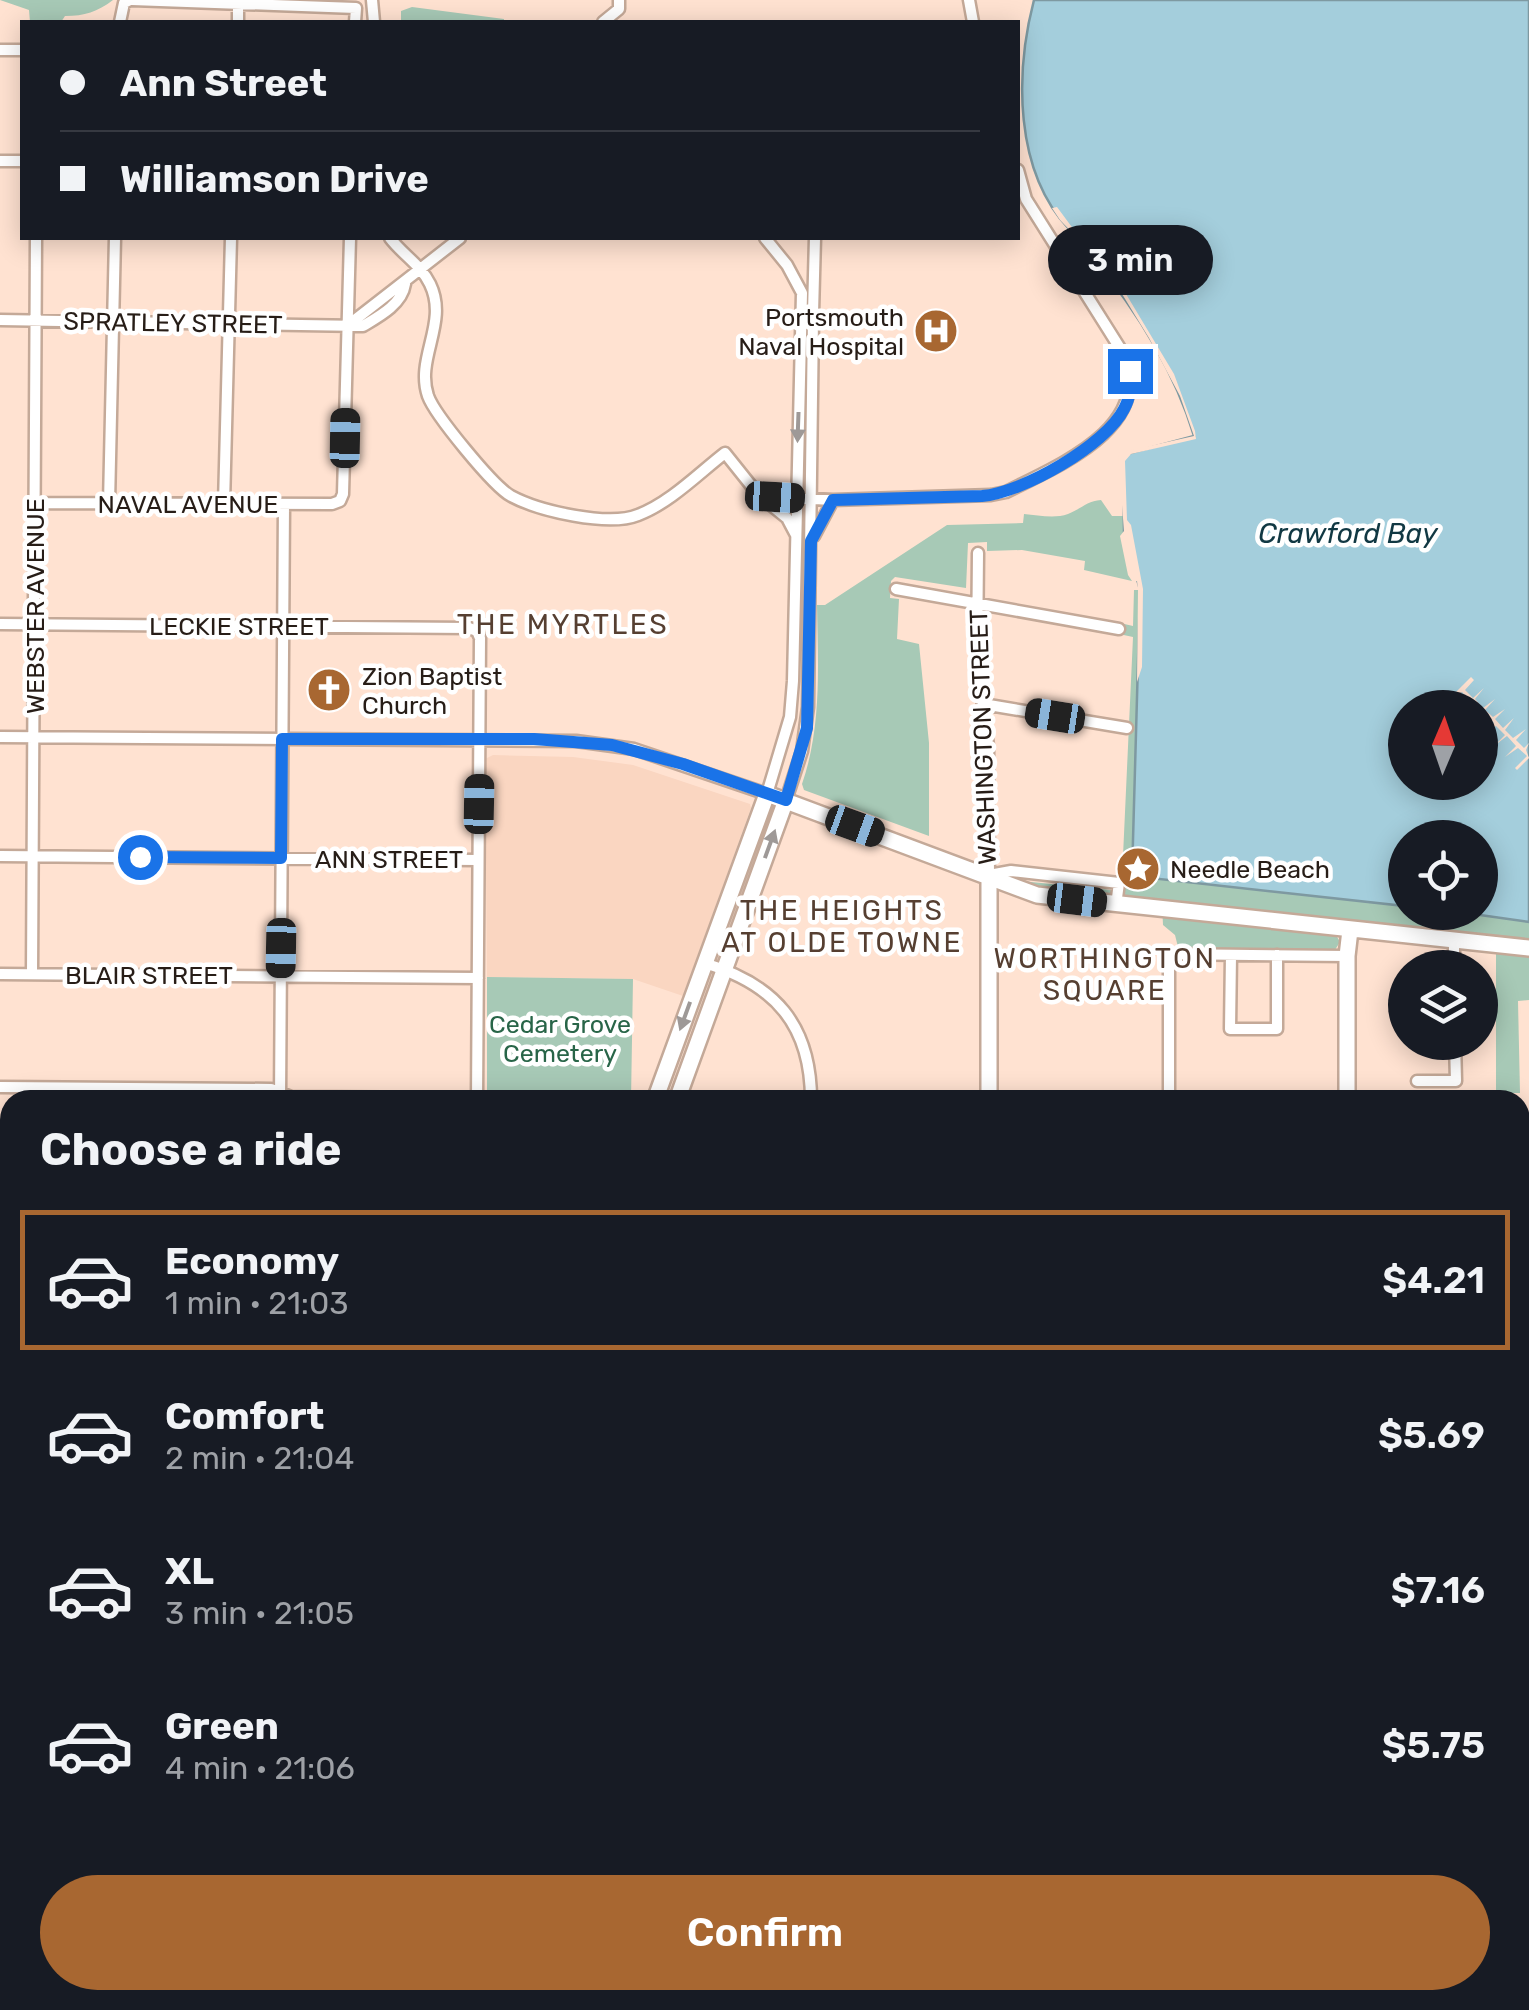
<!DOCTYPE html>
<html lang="en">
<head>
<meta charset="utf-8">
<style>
	body { margin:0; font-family:Rubik,sans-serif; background:#242831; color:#f1f3f6; height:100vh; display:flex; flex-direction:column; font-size:38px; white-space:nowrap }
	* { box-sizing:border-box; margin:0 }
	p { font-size:32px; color:#9ea1a6 }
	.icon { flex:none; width:55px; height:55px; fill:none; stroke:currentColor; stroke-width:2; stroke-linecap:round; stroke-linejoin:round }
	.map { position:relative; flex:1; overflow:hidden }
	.drawer { position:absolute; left:0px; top:1090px; width:1530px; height:920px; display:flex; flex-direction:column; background:#171b24; border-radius:30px 30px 0 0; box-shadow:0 5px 25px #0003 }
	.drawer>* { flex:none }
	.top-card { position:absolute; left:20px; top:20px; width:1000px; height:220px; border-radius:0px; box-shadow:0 5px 25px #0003; display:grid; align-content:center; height:220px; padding:0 40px; background:#171b24 }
	.needle { width:65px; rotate:2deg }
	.buttons { position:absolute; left:1388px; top:690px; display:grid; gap:20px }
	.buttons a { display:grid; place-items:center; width:110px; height:110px; border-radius:50%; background:#171b24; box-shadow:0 5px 25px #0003; font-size:50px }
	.end { position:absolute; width:45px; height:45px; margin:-22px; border:12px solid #1a73e8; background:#fff; box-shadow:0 0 0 5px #fff }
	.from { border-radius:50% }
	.bubble { position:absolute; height:70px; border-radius:35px; background:#171b24; box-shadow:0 5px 25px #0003; font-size:32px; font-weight:600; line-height:70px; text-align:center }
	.car { position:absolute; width:30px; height:60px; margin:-30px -15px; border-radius:12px; box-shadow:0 0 8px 2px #0007; background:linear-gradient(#222 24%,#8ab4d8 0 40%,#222 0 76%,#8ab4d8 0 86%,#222 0) }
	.top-card b { display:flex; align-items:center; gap:35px; height:95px; font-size:38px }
	.top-card b+b { border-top:2px solid #363941 }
	.top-card i { width:25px; height:25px; background:#f1f3f6 }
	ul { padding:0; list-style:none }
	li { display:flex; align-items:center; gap:30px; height:140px; margin:0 20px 15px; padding:0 20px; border:5px solid transparent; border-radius:0px }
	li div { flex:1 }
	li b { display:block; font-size:38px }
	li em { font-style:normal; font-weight:600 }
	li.current { border-color:#a86731 }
	li>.icon { width:90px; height:90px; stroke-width:1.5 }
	h2 { padding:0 40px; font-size:45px; line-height:120px }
	.cta { display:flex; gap:20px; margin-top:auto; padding:20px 40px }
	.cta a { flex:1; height:115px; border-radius:60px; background:#a86731; color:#fff; font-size:40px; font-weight:600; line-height:115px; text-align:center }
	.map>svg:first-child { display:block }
</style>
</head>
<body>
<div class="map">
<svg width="1529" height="2010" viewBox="0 0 1529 2010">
	<rect width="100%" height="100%" fill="#ffe2d1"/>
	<path fill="#fad6c1" d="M493 755 573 757 633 765 750 804 751 808 683 996 633 979 487 977 485 759Z
		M0 1444H10V1532H0Z"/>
	<path fill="#a7c9b6" d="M0 0H113C97 12 85 16 65 16L61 22H30L29 10Z
		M412 7 504 19V22H401V11Z
		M1101 500 1112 516H1126L1132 581 1084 570 1085 561 1022 550 987 551V542L968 543 966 588 895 577 891 581 890 598 899 599 897 639 919 644 929 743V836L804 790 802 784C822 726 818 666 817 605H825L947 525 1023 523 1024 514C1038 515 1054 519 1068 514 1081 509 1087 501 1101 500Z
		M1134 590H1140L1132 876 1405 906V912H1466L1529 922V943L1336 935 1340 942 1331 956 1179 951 1175 935 1163 925 1162 904 1065 894 1021 881 1112 890 1129 878H1122L1133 637 1119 634 1120 623 1133 626Z
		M1496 951 1529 957V1000L1518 1001 1520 1093H1496Z
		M487 977 633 979 631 1100H487Z"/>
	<path fill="#a4cedc" stroke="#7e99a1" stroke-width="2.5" fill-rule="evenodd" d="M1034 0H1529V922L1466 913 1480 912V838H1405V906L1132 876 1140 590 1124 532 1123 455 1194 436C1174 369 1134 307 1090 254L1091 248C1082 246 1076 237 1069 229 1014 171 1015 73 1034 0ZM1405 708H1480V782H1405Z"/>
	<path fill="#ffe2d1" d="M1057 207 1080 238 1094 244 1097 255 1126 294 1174 374 1195 431 1196 439 1131 454 1125 461 1127 520 1131 525 1143 589 1142 667 1137 682 1138 590 1137 581H1132L1128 575 1120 536 1124 531 1118 453 1194 436 1180 396 1149 338 1119 289 1090 254 1091 248 1085 246 1060 220 1052 208Z
		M1471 677 1474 680 1465 690 1473 698 1484 688 1475 699 1483 708 1495 699 1485 710 1493 717 1505 709 1495 719 1503 728 1514 718 1505 730 1513 738 1526 729 1516 740 1524 748 1529 743 1526 750 1529 758 1517 770 1515 768 1527 756 1518 748 1505 757 1516 746 1507 736 1494 746 1505 735 1496 726 1482 735 1494 723 1485 714 1480 719V708L1473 703 1465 707 1471 701 1462 692 1451 703 1448 700Z"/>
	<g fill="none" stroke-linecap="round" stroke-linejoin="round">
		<defs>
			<path id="street" d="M132 0 356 8 355 22
				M372 0 374 22
				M969 0 973 22
				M120 22 124 3 130 0
				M238 22V2
				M603 22 619 9V0
				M0 50H22
				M0 161H22
				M390 238C402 254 421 265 430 284 449 323 415 358 428 396 435 415 493 486 511 496 539 511 608 527 638 515 670 503 699 473 725 453L757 493 775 497 833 500 991 495 1006 492C1057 466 1156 427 1123 353L1026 199 1018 170
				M813 313 815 238
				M0 320 363 326C380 316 402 304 405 284
				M347 326 460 238
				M761 497 787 518 796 535
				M35 503 332 504 340 501 343 494 350 238
				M109 503 115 238
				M224 504 231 238
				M814 536 833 500
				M978 553 977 658 988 746 989 875 1011 871 1119 883 1116 905
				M896 589 1119 629
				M0 624 469 628 477 631 480 638 477 1100
				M983 704 1127 728
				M0 737 576 741 634 749 767 794 790 717 793 681 802 293 787 265 765 238
				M786 800 802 751 808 707 813 319
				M0 856 478 860
				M1454 941V968
				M1231 955 1230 1029H1277V955
				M704 963C775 984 811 1025 811 1100
				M0 974 478 978
				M32 974 36 238
				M1417 1081H1456L1455 1042
				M0 1087 271 1089 291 1097 477 1098
				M280 1100 284 504
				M1169 1100V954L1347 956
				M0 1169H10
				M1520 1218H1529
				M0 1540H10
				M1529 1554V1658
				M0 1777H10
				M1520 1789H1522
				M0 1953H10
				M346 2000V2010
				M765 2000H848
				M923 2009 1001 2010
				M0 2010 146 2009
				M1173 2010V2000"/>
			<path id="secondary" d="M989 875V1100
				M655 1100 767 794 1037 895 1529 948
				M677 1100 786 800
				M1347 1100V956L1350 930
				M1520 1438 1529 1439
				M0 1659H10
				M1520 1664H1529
				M1520 1676H1529
				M0 1894H10
				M1520 1896H1529
				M989 2010V2000
				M1353 2010V2000"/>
			<path id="primary" d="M0 1406H10
				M0 1427H10
				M625 2000V2010
				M638 2000 639 2010"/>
		</defs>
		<use href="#street" stroke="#c4a998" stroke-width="15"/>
		<use href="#secondary" stroke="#c4a998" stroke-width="20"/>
		<use href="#primary" stroke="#c4a998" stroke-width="22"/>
		<use href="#street" stroke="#fff" stroke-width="10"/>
		<use href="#secondary" stroke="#fff" stroke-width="15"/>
		<use href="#primary" stroke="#fff" stroke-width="18"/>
	</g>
	<defs><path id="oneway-solid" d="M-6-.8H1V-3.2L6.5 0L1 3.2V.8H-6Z" transform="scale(2.5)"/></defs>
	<g fill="#9e9997">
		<use href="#oneway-solid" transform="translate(798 427) rotate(92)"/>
		<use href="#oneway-solid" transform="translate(770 844) rotate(-70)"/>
		<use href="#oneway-solid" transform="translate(685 1016) rotate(110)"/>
	</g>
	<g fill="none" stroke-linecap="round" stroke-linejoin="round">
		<path stroke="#1a73e8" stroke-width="12" d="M140 857 281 858 282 739H534L612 745 683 764 786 800 807 728 811 541 833 500 982 496C1022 493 1106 445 1124 409 1131 397 1131 384 1130 371"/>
	</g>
	<defs>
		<symbol id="hospital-disc" viewBox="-11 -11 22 22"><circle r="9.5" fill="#a86731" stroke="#fff"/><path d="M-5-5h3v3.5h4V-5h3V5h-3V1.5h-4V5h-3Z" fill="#fff"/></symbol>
		<symbol id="church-disc" viewBox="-11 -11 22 22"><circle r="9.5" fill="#a86731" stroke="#fff"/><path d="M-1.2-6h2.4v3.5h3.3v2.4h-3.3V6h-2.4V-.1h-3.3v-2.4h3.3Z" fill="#fff"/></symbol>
		<symbol id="sight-disc" viewBox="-11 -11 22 22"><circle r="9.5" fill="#a86731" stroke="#fff"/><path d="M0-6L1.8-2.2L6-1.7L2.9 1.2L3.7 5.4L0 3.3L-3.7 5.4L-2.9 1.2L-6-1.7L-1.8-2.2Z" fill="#fff"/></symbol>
	</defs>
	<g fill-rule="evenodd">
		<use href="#hospital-disc" x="911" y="306" width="50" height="50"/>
		<use href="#church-disc" x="304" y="665" width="50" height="50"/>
		<use href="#sight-disc" x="1113" y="844" width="50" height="50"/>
	</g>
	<g text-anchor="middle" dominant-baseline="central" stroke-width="9" stroke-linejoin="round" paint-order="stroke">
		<g font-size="25" fill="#271d17" stroke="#fff" text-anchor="start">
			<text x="904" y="317" text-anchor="end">Portsmouth<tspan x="904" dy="29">Naval Hospital</tspan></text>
			<text x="362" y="676">Zion Baptist<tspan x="362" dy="29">Church</tspan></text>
			<text x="1170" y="869">Needle Beach</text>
		</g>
		<g font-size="25" fill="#271d17" stroke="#fff">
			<text transform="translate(173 323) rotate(1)">SPRATLEY STREET</text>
			<text x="188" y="504">NAVAL AVENUE</text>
			<text transform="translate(35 606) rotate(-90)">WEBSTER AVENUE</text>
			<text x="239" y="626">LECKIE STREET</text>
			<text transform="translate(983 737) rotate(-92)">WASHINGTON STREET</text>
			<text x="389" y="859">ANN STREET</text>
			<text x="149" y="975">BLAIR STREET</text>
		</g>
		<g font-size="25" fill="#286548" stroke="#fff">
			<text x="560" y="1024">Cedar Grove<tspan x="560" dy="29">Cemetery</tspan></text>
		</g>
		<g font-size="28" font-style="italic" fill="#113843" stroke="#fff">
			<text x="1348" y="533">Crawford Bay</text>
		</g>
		<g font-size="28" letter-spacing="2.5" fill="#563f31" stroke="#fff">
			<text x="563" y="624">THE MYRTLES</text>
			<text x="842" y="910">THE HEIGHTS<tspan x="842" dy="32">AT OLDE TOWNE</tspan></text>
			<text x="1105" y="958">WORTHINGTON<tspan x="1105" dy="32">SQUARE</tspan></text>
		</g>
	</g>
</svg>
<div class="buttons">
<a><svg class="needle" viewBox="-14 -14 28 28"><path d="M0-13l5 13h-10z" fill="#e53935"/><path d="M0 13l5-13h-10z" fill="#9ea1a6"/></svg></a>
<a><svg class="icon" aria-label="locate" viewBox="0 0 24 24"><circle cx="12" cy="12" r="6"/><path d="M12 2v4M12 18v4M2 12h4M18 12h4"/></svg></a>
<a><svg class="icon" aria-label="layers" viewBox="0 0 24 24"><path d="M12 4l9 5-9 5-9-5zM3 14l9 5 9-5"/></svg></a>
</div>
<i class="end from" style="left:140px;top:857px"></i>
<i class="end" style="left:1130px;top:371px"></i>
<div class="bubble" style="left:1048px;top:225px;width:165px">3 min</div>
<i class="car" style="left:345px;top:438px;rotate:1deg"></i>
<i class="car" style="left:775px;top:497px;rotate:93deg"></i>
<i class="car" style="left:1055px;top:716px;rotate:279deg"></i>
<i class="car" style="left:479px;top:804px;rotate:1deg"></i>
<i class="car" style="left:855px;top:826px;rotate:110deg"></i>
<i class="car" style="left:1077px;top:900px;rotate:97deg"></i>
<i class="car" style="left:281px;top:948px;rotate:181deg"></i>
<div class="top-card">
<b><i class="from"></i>Ann Street</b>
<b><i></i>Williamson Drive</b>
</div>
<section class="drawer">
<h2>Choose a ride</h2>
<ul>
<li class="current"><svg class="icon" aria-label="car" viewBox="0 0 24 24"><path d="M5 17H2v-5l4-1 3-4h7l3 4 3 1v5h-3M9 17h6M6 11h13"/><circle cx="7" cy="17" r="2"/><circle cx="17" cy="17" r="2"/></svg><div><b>Economy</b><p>1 min · 21:03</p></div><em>$4.21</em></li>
<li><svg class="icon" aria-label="car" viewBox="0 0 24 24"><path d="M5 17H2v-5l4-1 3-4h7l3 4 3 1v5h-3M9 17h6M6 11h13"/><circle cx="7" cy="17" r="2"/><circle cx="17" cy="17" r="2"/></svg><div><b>Comfort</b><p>2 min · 21:04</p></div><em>$5.69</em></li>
<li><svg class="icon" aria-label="car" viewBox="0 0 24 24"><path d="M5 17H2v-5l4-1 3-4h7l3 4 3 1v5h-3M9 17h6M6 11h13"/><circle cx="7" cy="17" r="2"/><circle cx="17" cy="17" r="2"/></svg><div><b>XL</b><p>3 min · 21:05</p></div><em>$7.16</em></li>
<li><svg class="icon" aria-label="car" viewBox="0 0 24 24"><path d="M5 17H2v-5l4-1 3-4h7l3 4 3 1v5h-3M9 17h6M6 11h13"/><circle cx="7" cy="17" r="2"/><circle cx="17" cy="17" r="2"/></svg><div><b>Green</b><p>4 min · 21:06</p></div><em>$5.75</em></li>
</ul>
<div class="cta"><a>Confirm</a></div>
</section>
</div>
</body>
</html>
